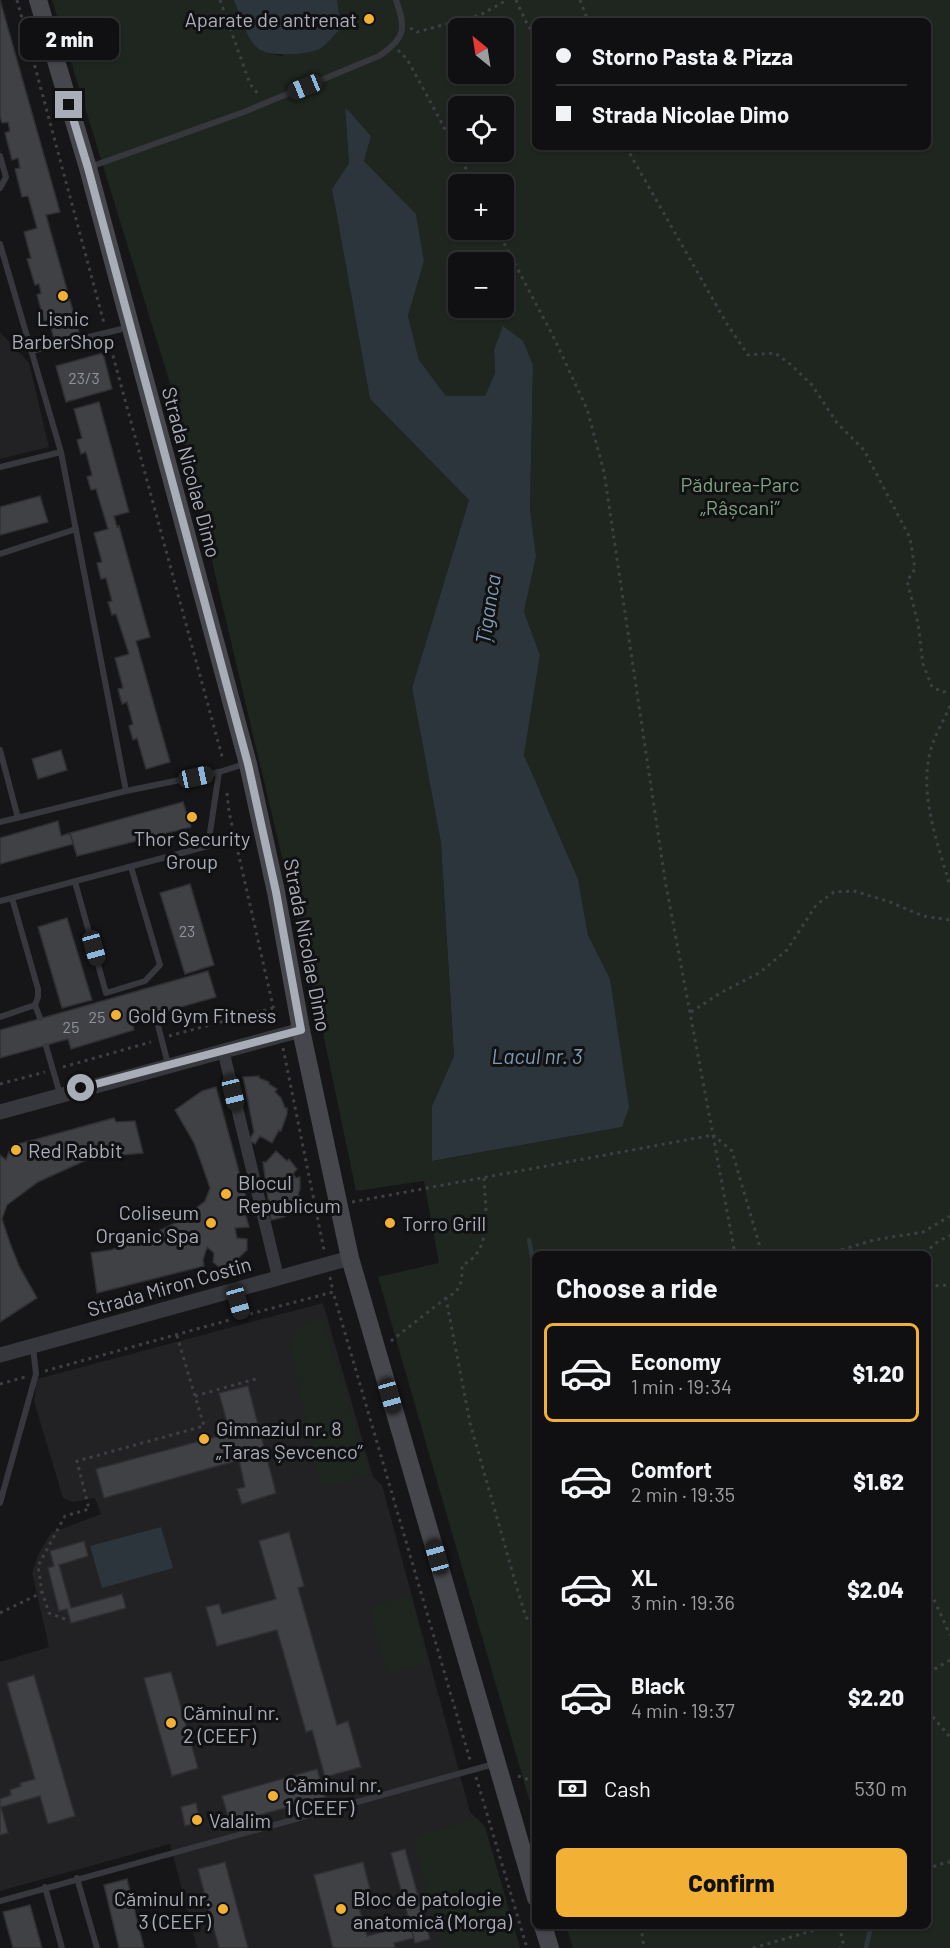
<!DOCTYPE html>
<html lang="en">
<head>
<meta charset="utf-8">
<style>
	body { margin:0; font-family:Barlow,sans-serif; background:#1e1e20; color:#f1f3f6; height:100vh; display:flex; flex-direction:column; font-size:22px; white-space:nowrap }
	* { box-sizing:border-box; margin:0 }
	p { font-size:20px; color:#9c9d9f }
	.icon { flex:none; width:33px; height:33px; fill:none; stroke:currentColor; stroke-width:2; stroke-linecap:round; stroke-linejoin:round }
	.map { position:relative; flex:1; overflow:hidden }
	.sheet { position:absolute; left:532px; top:1251px; width:399px; height:678px; display:flex; flex-direction:column; background:#101012; border-radius:9px; box-shadow:0 2px 4px #0004,0 0 0 2px #303032 }
	.sheet>* { flex:none }
	.guide { position:absolute; left:532px; top:18px; width:399px; height:132px; border-radius:9px; box-shadow:0 2px 4px #0004,0 0 0 2px #303032; display:grid; align-content:center; height:132px; padding:0 24px; background:#101012 }
	.needle { width:39px; rotate:330deg }
	.buttons { position:absolute; left:448px; top:18px; display:grid; gap:12px }
	.buttons a { display:grid; place-items:center; width:66px; height:66px; border-radius:9px; background:#101012; box-shadow:0 2px 4px #0004,0 0 0 2px #303032; font-size:30px }
	.end { position:absolute; width:27px; height:27px; margin:-14px; border:8px solid #a8adb8; background:#111; box-shadow:0 0 0 3px #111 }
	.from { border-radius:50% }
	.bubble { position:absolute; height:42px; border-radius:9px; background:#101012; box-shadow:0 2px 4px #0004,0 0 0 2px #303032; font-size:20px; font-weight:800; line-height:42px; text-align:center }
	.car { position:absolute; width:18px; height:36px; margin:-18px -9px; border-radius:8px; box-shadow:0 0 4px 2px #0007; background:linear-gradient(#222 24%,#8ab4d8 0 40%,#222 0 76%,#8ab4d8 0 86%,#222 0) }
	.guide b { display:flex; align-items:center; gap:21px; height:57px; font-size:22px }
	.guide b+b { border-top:2px solid #303032 }
	.guide i { width:15px; height:15px; background:#f1f3f6 }
	ul { padding:0; list-style:none }
	li { display:flex; align-items:center; gap:18px; height:99px; margin:0 12px 9px; padding:0 12px; border:3px solid transparent; border-radius:9px }
	li div { flex:1 }
	li b { display:block; font-size:22px }
	li em { font-style:normal; font-weight:800 }
	li.active { border-color:#f2b134 }
	li>.icon { width:54px; height:54px; stroke-width:1.5 }
	h2 { padding:0 24px; font-size:27px; line-height:72px }
	.pay { display:flex; align-items:center; gap:15px; height:66px; padding:0 24px; font-size:22px }
	.pay p { margin-inline-start:auto }
	.cta { display:flex; gap:12px; margin-top:auto; padding:12px 24px }
	.cta a { flex:1; height:69px; border-radius:9px; background:#f2b134; color:#111; font-size:24px; font-weight:800; line-height:69px; text-align:center }
	.map>svg:first-child { display:block }
</style>
</head>
<body>
<div class="map">
<svg width="950" height="1948" viewBox="0 0 950 1948">
	<rect width="100%" height="100%" fill="#161618"/>
	<path fill="#222225" d="M0 332 29 363 49 447 0 459Z
		M323 1303 373 1477 382 1485 470 1812 485 1827 520 1948H197L170 1844 0 1891V1662L49 1647 32 1573 38 1555 51 1533 101 1514 95 1498 73 1502 63 1498 34 1401 37 1379Z"/>
	<path fill="#1e261f" fill-rule="evenodd" d="M52 0H234C239 14 247 44 262 51 268 53 275 54 281 56L341 28 337 0H950V1948H573L566 1926H928V1254H536L535 1820 378 1277 439 1263 424 1181 356 1191 318 1009 169 380ZM536 21H928V147H536ZM459 28H504V74H459ZM459 106H504V152H459ZM345 109 350 112 371 136 364 161 416 214 424 261 408 316 419 360 446 396H485L495 373 494 350 533 365 530 509 536 556 524 612 540 655 524 755 578 879 588 935 610 979 622 1127 433 1161 432 1106 454 1056 441 843 412 688 469 500 370 399 332 189 349 163ZM459 184H504V230H459ZM459 262H504V308H459Z
		M322 1316 370 1475 321 1488 289 1345C294 1325 304 1323 322 1316Z
		M410 1595 428 1663 387 1674 369 1606Z
		M477 1818 485 1827 520 1948H443L414 1845 418 1835Z"/>
	<path fill="#2c353c" d="M234 0H337L341 28C335 34 328 43 321 48 309 55 273 57 260 50 247 42 239 14 234 0Z
		M345 108 350 112 371 136 364 161 416 214 424 261 408 316 419 360 446 396H485L495 373 494 350 503 326 523 341 533 365 530 509 536 556 524 612 540 655 524 755 578 879 588 935 610 979 629 1107 622 1127 432 1161V1106L454 1056 441 843 412 688 469 500 370 399 332 189 349 163Z
		M161 1527 173 1568 102 1588 90 1546Z"/>
	<g fill="none" stroke-linecap="round" stroke-linejoin="round">
		<path stroke="#2c353c" stroke-width="4.5" d="M529 1240 536 1277
			M866 1948 871 1926"/>
	</g>
	<path fill="#404145" stroke="#303034" stroke-width="1.5" d="M0 0 60 212 46 215 80 336 55 343 49 320 44 321 37 295 41 293 39 284 35 285 27 259 31 258 24 232 37 228 28 196 22 197 15 169 20 168 18 158 12 160 5 133 10 131 8 122 2 123 0 116Z
		M103 353 112 389 66 402 56 366Z
		M99 402 129 512 114 516 117 527 119 526 150 637 136 641 170 762 146 769 137 738 133 740 129 726 133 724 127 702 122 704 118 689 123 688 115 658 129 654 116 614 112 615 108 602 112 601 106 578 101 579 97 563 102 562 94 533 108 529 96 489 91 490 87 477 92 475 86 452 81 454 77 440 82 438 74 409Z
		M40 496 48 522 0 535V507Z
		M61 750 67 770 38 779 32 759Z
		M183 802 191 827 77 856 70 833Z
		M58 821 61 836 70 833 73 844 0 864V838Z
		M190 884 214 965 185 974 160 893Z
		M67 918 92 1000 62 1008 38 927Z
		M208 971 216 997 132 1021 134 1030 71 1049 68 1039 0 1058V1030Z
		M259 1076V1078L269 1082V1084L277 1089 275 1092 281 1098 285 1108H287V1114L281 1131 279 1130 272 1143 260 1136 255 1144 249 1140 254 1132 243 1077Z
		M216 1087 247 1201 242 1215 246 1216 249 1227 235 1228 237 1238 247 1239V1250L233 1263 219 1267 213 1262 214 1253 207 1247 203 1260 204 1266 97 1293 91 1253 111 1250 147 1237 181 1220 205 1201 210 1188 201 1162 194 1143 175 1110 202 1091Z
		M114 1118 116 1122 135 1121 143 1153 122 1155V1153L84 1161 38 1182 7 1205 2 1219 10 1243 19 1266 37 1298 0 1322V1155L6 1160 11 1146Z
		M276 1151 287 1161 289 1159 297 1169 293 1174 296 1178 300 1177V1189L298 1195 301 1197 296 1205 298 1206 292 1212 284 1217 271 1220 263 1162H266Z
		M248 1386 276 1493 242 1504 237 1489 245 1487 239 1460 104 1498 96 1469 230 1433 219 1393Z
		M289 1532 304 1586 298 1588 337 1725 348 1721 361 1767 325 1777 312 1730 306 1732 277 1630 217 1646 206 1607 219 1604 222 1614 276 1599 259 1541Z
		M84 1541 88 1556 59 1565 71 1608 122 1594 126 1608 71 1623 67 1609 59 1611 48 1568 54 1566 50 1551Z
		M171 1672 198 1768 172 1776 144 1678Z
		M34 1675 75 1816 48 1824 40 1796 1 1807 8 1833 0 1835V1799L11 1795 10 1790 21 1786 20 1783 35 1779 7 1683Z
		M317 1769 325 1797 230 1823 222 1796Z
		M196 1803 200 1822 185 1826 181 1807Z
		M405 1849 430 1939 415 1943 391 1853Z
		M225 1862 248 1948H219L198 1869Z
		M363 1862 370 1889 355 1893 367 1936 410 1925 414 1938 394 1943 395 1948H333L314 1875Z
		M127 1879 144 1948H119L104 1885Z
		M30 1905 42 1948H13L3 1912Z"/>
	<g fill="none" stroke-linecap="round" stroke-linejoin="round">
		<path stroke="#3d3f44" stroke-width="3" stroke-dasharray="3 4.5" stroke-linecap="butt" d="M17 0 104 323
			M220 0 250 84 259 95
			M516 0 528 26 536 35
			M580 0 588 21
			M410 28 417 32 480 15 507 0
			M398 50 407 59 430 101 474 184
			M626 147 727 324 748 355 775 353 790 364 812 385 837 423 864 450 910 538 915 569 907 581 918 623 923 664 932 687 943 692 950 691
			M497 230 553 336 587 409 604 472 665 880 713 1135 732 1151 762 1254
			M109 341 223 760
			M950 706C944 720 935 734 931 749 918 793 938 844 950 886
			M227 793 229 812 277 1024
			M691 1012 722 992 759 973 787 950 816 905 834 892 854 891 890 902 923 916 950 920
			M169 1036 273 1008
			M283 1048 324 1250
			M63 1067 151 1042
			M0 1084 45 1072
			M484 1178C485 1205 494 1252 462 1265 462 1282 462 1290 446 1298L470 1423 519 1595 526 1617 536 1629
			M352 1202 713 1135 735 1254
			M827 1254 874 1240 923 1232 950 1216
			M925 1254 934 1244 950 1235
			M330 1277 333 1292
			M928 1286 950 1285
			M250 1314 333 1292 470 1760
			M391 1341 446 1298
			M45 1371 233 1319
			M0 1384 25 1377
			M195 1396 259 1378
			M928 1586 950 1635
			M0 1613 41 1593
			M65 1619 49 1613 42 1592 38 1566 65 1516 89 1509 77 1461 204 1426 177 1336
			M928 1673 950 1660
			M928 1711 950 1737
			M518 1776 536 1782
			M476 1777 527 1948
			M928 1872 936 1865 950 1862
			M641 1926 644 1948
			M839 1926 843 1942 840 1948
			M753 1948 829 1926"/>
		<path stroke="#37383d" stroke-width="6" d="M0 156 6 177 0 188
			M90 167 244 112 379 56C406 38 406 28 396 0
			M0 244 61 452 126 791
			M31 351 130 327
			M0 467 61 452
			M0 554 76 529
			M0 750 18 818
			M0 822 126 791 219 772
			M75 882 106 993 145 981 160 965 131 867
			M0 901 208 846 219 772 245 764
			M35 1005 40 1018
			M155 1014 168 1064
			M0 1017 35 1005 38 997V989L12 898
			M46 1046 60 1094
			M235 1291 242 1316
			M0 1503 36 1374 33 1347
			M77 1878 97 1948
			M45 1887 62 1948
			M0 1901 494 1764"/>
		<path stroke="#37383d" stroke-width="12" d="M223 1050 278 1277"/>
		<path stroke="#37383d" stroke-width="15" d="M0 1112 301 1030
			M0 1355 350 1258"/>
		<path stroke="#45474d" stroke-width="18" d="M38 0 88 168 248 764 276 892 301 1030 350 1258 536 1898
			M543 1926 550 1948"/>
	</g>
	<g fill="none" stroke-linecap="round" stroke-linejoin="round">
		<path stroke="#a8adb8" stroke-width="8" d="M69 105 88 168 248 764 276 892 301 1030 81 1088"/>
	</g>
	<g fill="#f2b134" stroke="#111113" stroke-width="2">
		<circle cx="369" cy="19" r="6"/>
		<circle cx="63" cy="296" r="6"/>
		<circle cx="192" cy="817" r="6"/>
		<circle cx="116" cy="1015" r="6"/>
		<circle cx="16" cy="1150" r="6"/>
		<circle cx="226" cy="1194" r="6"/>
		<circle cx="211" cy="1223" r="6"/>
		<circle cx="390" cy="1223" r="6"/>
		<circle cx="204" cy="1439" r="6"/>
		<circle cx="171" cy="1723" r="6"/>
		<circle cx="273" cy="1796" r="6"/>
		<circle cx="197" cy="1820" r="6"/>
		<circle cx="223" cy="1909" r="6"/>
		<circle cx="341" cy="1909" r="6"/>
	</g>
	<g text-anchor="middle" dominant-baseline="central" stroke-width="6" stroke-linejoin="round" paint-order="stroke">
		<g font-size="16" fill="#8e929b">
			<text x="84" y="377">23/3</text>
			<text x="187" y="930">23</text>
			<text x="97" y="1016">25</text>
			<text x="71" y="1026">25</text>
		</g>
		<g font-size="20" fill="#a8adb8" stroke="#111113" text-anchor="start">
			<text x="357" y="19" text-anchor="end">Aparate de antrenat</text>
			<text x="63" y="318" text-anchor="middle">Lisnic<tspan x="63" dy="23">BarberShop</tspan></text>
			<text x="192" y="838" text-anchor="middle">Thor Security<tspan x="192" dy="23">Group</tspan></text>
			<text x="128" y="1015">Gold Gym Fitness</text>
			<text x="28" y="1150">Red Rabbit</text>
			<text x="238" y="1182">Blocul<tspan x="238" dy="23">Republicum</tspan></text>
			<text x="199" y="1212" text-anchor="end">Coliseum<tspan x="199" dy="23">Organic Spa</tspan></text>
			<text x="402" y="1223">Torro Grill</text>
			<text x="216" y="1428">Gimnaziul nr. 8<tspan x="216" dy="23">„Taras Șevcenco”</tspan></text>
			<text x="183" y="1712">Căminul nr.<tspan x="183" dy="23">2 (CEEF)</tspan></text>
			<text x="285" y="1784">Căminul nr.<tspan x="285" dy="23">1 (CEEF)</tspan></text>
			<text x="209" y="1820">Valalim</text>
			<text x="211" y="1898" text-anchor="end">Căminul nr.<tspan x="211" dy="23">3 (CEEF)</tspan></text>
			<text x="353" y="1898">Bloc de patologie<tspan x="353" dy="23">anatomică (Morga)</tspan></text>
		</g>
		<g font-size="20" fill="#a8adb8" stroke="#111113">
			<text transform="translate(192 472) rotate(75)">Strada Nicolae Dimo</text>
			<text transform="translate(308 945) rotate(79)">Strada Nicolae Dimo</text>
			<text transform="translate(169 1286) rotate(-16)">Strada Miron Costin</text>
		</g>
		<g font-size="20" fill="#7fa381" stroke="#111113">
			<text x="740" y="484">Pădurea-Parc<tspan x="740" dy="23">„Râșcani”</tspan></text>
		</g>
		<g font-size="21" font-style="italic" fill="#7f9bb3" stroke="#111113">
			<text transform="translate(487 609) rotate(-81)">Țîganca</text>
			<text x="537" y="1055">Lacul nr. 3</text>
		</g>
	</g>
</svg>
<div class="buttons">
<a><svg class="needle" viewBox="-14 -14 28 28"><path d="M0-13l5 13h-10z" fill="#e53935"/><path d="M0 13l5-13h-10z" fill="#9c9d9f"/></svg></a>
<a><svg class="icon" aria-label="locate" viewBox="0 0 24 24"><circle cx="12" cy="12" r="6"/><path d="M12 2v4M12 18v4M2 12h4M18 12h4"/></svg></a>
<a>+</a>
<a>−</a>
</div>
<i class="end from" style="left:81px;top:1088px"></i>
<i class="end" style="left:69px;top:105px"></i>
<div class="bubble" style="left:20px;top:18px;width:99px">2 min</div>
<i class="car" style="left:305px;top:87px;rotate:248deg"></i>
<i class="car" style="left:196px;top:777px;rotate:78deg"></i>
<i class="car" style="left:94px;top:948px;rotate:164deg"></i>
<i class="car" style="left:233px;top:1093px;rotate:166deg"></i>
<i class="car" style="left:238px;top:1302px;rotate:164deg"></i>
<i class="car" style="left:390px;top:1396px;rotate:164deg"></i>
<i class="car" style="left:437px;top:1557px;rotate:344deg"></i>
<div class="guide">
<b><i class="from"></i>Storno Pasta &amp; Pizza</b>
<b><i></i>Strada Nicolae Dimo</b>
</div>
<section class="sheet">
<h2>Choose a ride</h2>
<ul>
<li class="active"><svg class="icon" aria-label="car" viewBox="0 0 24 24"><path d="M5 17H2v-5l4-1 3-4h7l3 4 3 1v5h-3M9 17h6M6 11h13"/><circle cx="7" cy="17" r="2"/><circle cx="17" cy="17" r="2"/></svg><div><b>Economy</b><p>1 min · 19:34</p></div><em>$1.20</em></li>
<li><svg class="icon" aria-label="car" viewBox="0 0 24 24"><path d="M5 17H2v-5l4-1 3-4h7l3 4 3 1v5h-3M9 17h6M6 11h13"/><circle cx="7" cy="17" r="2"/><circle cx="17" cy="17" r="2"/></svg><div><b>Comfort</b><p>2 min · 19:35</p></div><em>$1.62</em></li>
<li><svg class="icon" aria-label="car" viewBox="0 0 24 24"><path d="M5 17H2v-5l4-1 3-4h7l3 4 3 1v5h-3M9 17h6M6 11h13"/><circle cx="7" cy="17" r="2"/><circle cx="17" cy="17" r="2"/></svg><div><b>XL</b><p>3 min · 19:36</p></div><em>$2.04</em></li>
<li><svg class="icon" aria-label="car" viewBox="0 0 24 24"><path d="M5 17H2v-5l4-1 3-4h7l3 4 3 1v5h-3M9 17h6M6 11h13"/><circle cx="7" cy="17" r="2"/><circle cx="17" cy="17" r="2"/></svg><div><b>Black</b><p>4 min · 19:37</p></div><em>$2.20</em></li>
</ul>
<div class="pay"><svg class="icon" aria-label="cash" viewBox="0 0 24 24"><path d="M3 7h18v10H3z"/><circle cx="12" cy="12" r="2"/></svg>Cash<p>530 m</p></div>
<div class="cta"><a>Confirm</a></div>
</section>
</div>
</body>
</html>
